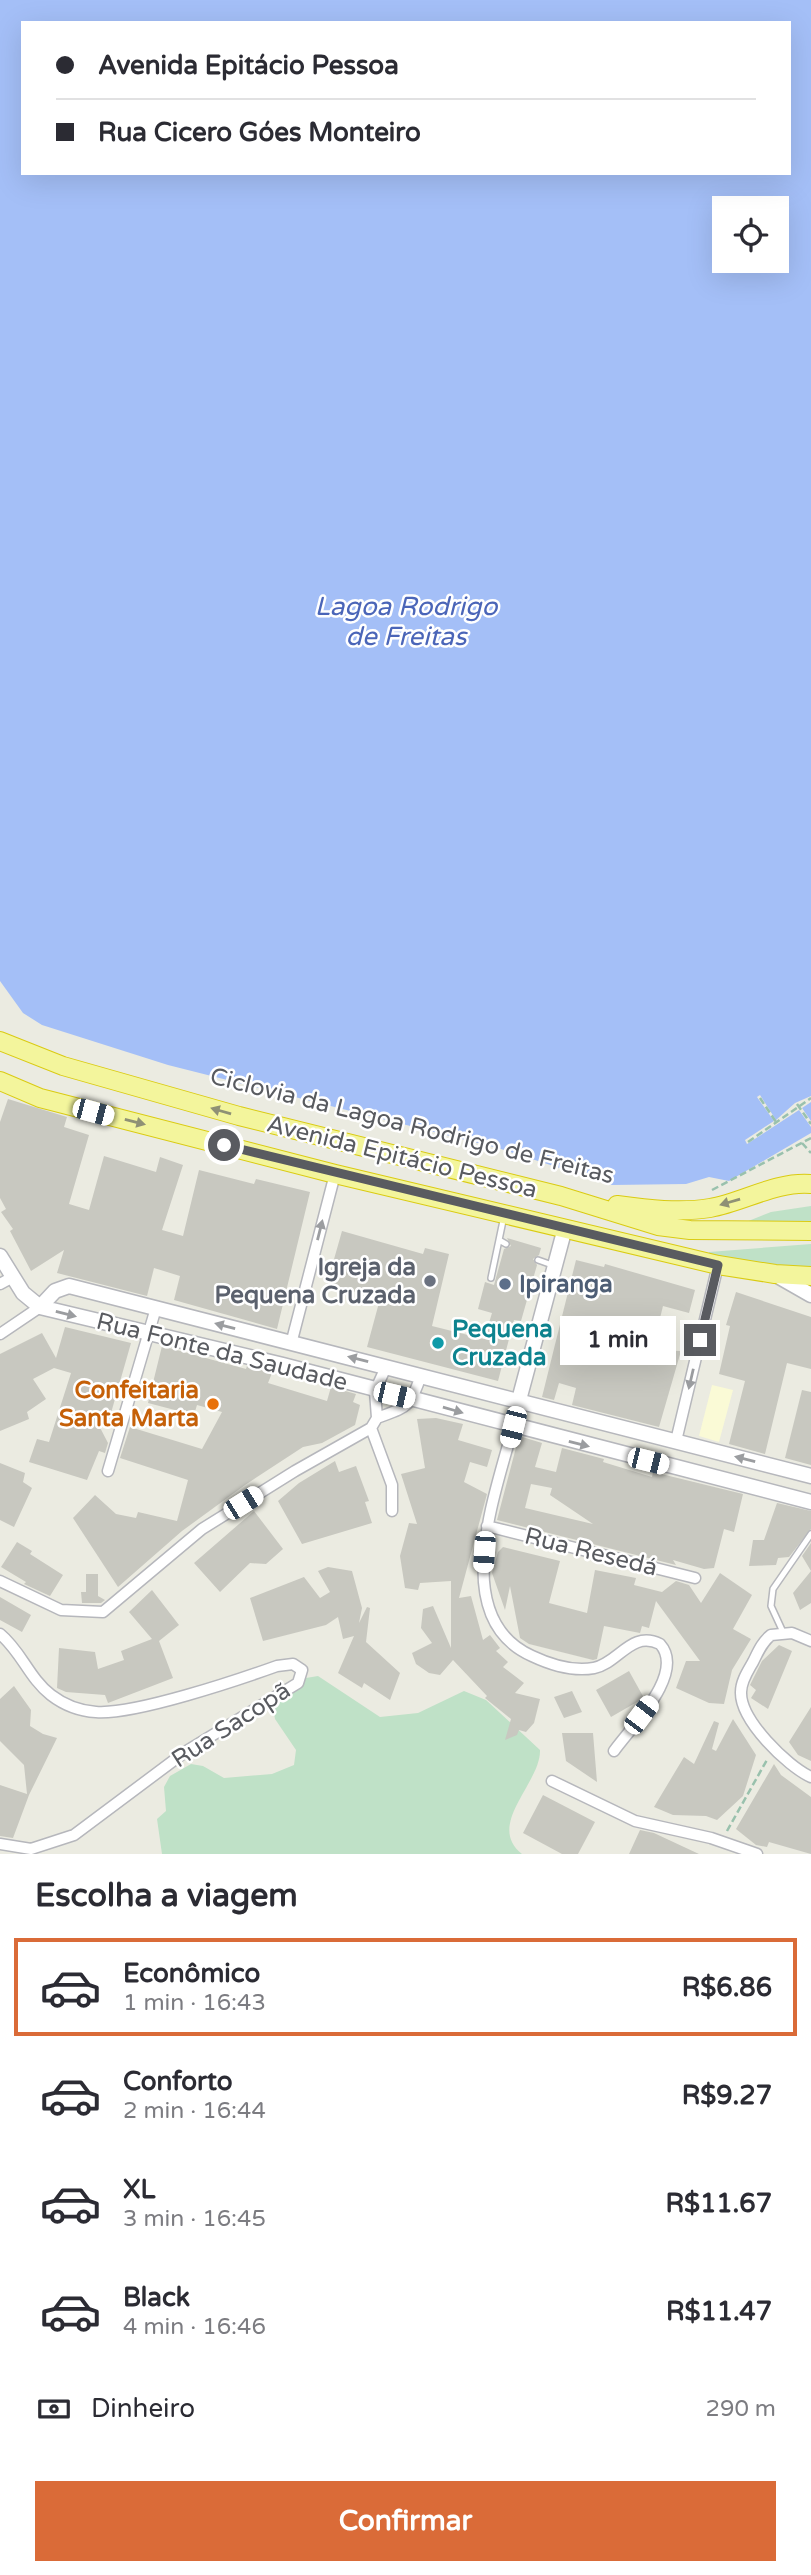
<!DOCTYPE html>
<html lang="pt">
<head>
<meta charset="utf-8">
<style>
	body { margin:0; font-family:"Varela Round",sans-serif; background:#f2f2f3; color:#2b2b33; height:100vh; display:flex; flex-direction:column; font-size:26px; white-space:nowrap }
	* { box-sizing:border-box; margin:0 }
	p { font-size:23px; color:#7c7c81 }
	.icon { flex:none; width:38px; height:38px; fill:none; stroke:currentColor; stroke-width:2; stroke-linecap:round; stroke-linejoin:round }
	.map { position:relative; height:1854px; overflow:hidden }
	.panel { display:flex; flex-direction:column; background:#fff; flex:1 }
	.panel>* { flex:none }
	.hud { position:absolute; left:21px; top:21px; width:770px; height:154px; border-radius:0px; box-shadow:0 7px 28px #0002; display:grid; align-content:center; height:154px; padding:0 35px; background:#fff }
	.buttons { position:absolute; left:712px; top:196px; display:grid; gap:14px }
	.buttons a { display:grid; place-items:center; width:77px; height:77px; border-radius:0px; background:#fff; box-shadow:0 7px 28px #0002; font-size:35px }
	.end { position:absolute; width:32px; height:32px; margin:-16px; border:9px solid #595b60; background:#fff; box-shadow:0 0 0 4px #fff }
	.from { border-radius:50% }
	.bubble { position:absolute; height:49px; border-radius:0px; background:#fff; box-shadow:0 7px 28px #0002; font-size:23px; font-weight:700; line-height:49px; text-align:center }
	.car { position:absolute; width:21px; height:42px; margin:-21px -10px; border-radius:9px; box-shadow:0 0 5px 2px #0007; background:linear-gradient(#fff 24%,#345 0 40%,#fff 0 76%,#345 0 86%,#fff 0) }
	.hud b { display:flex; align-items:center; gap:24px; height:66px; font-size:26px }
	.hud b+b { border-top:2px solid #e1e1e2 }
	.hud i { width:18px; height:18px; background:#2b2b33 }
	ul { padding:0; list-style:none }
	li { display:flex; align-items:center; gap:21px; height:98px; margin:0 14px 10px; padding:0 21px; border:4px solid transparent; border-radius:0px }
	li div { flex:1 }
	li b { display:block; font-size:26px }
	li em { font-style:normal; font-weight:700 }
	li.on { border-color:#da6b38 }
	li>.icon { width:63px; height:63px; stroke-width:1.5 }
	h2 { padding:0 35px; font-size:32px; line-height:84px }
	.pay { display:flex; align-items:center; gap:18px; height:77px; padding:0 35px; font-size:26px }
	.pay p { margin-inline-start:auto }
	.cta { display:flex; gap:14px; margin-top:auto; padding:14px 35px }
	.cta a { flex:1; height:80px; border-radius:0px; background:#da6b38; color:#fff; font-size:28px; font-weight:700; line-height:80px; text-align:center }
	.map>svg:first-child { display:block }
</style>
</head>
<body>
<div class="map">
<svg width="811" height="1854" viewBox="0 0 811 1854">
	<rect width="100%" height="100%" fill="#ebebe1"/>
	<path fill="#fafad6" d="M712 1385 733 1390 719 1442 699 1436Z"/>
	<path fill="#bfe1c7" d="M811 1206V1225L721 1232 771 1212Z
		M811 1244V1270L708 1258 709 1252Z
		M318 1676 380 1717 418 1713 464 1691 486 1700 540 1750C541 1783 485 1825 522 1854H162L157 1819 166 1811 164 1787 170 1776 191 1764 203 1766 224 1778 272 1774 294 1765 296 1750 275 1719 273 1708 294 1680Z"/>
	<path fill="#a4bff7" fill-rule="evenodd" d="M0 0H811V1133L729 1181 709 1177 686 1184 612 1185 498 1148 168 1065 42 1025 23 1013 0 981ZM23 23H789V173H23ZM724 208H777V261H724Z"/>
	<path fill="#ebebe1" d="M760 1095 776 1120 795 1103 811 1096V1102L802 1108 811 1121V1127L799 1110 747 1144 745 1140 774 1121 757 1097Z"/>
	<path fill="#c8c8c0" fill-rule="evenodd" d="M8 1099 67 1117 64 1127 89 1135 69 1204 89 1210 104 1156 156 1172 160 1157 183 1165 162 1230 183 1236 199 1170 254 1184 256 1179 310 1192 277 1329 174 1300 180 1276 154 1268 147 1296 57 1273 64 1250 31 1271 10 1231 13 1229 1 1212 6 1209 0 1198V1122Z
		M342 1231 423 1254 425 1248 449 1254 432 1326 484 1339 492 1313 478 1309 485 1282 494 1285 504 1249 511 1246 507 1238 541 1248 539 1255 533 1259 537 1265 521 1321 514 1320 498 1381 367 1347 380 1299 327 1284Z
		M576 1260 604 1267 605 1264 695 1290 689 1313 663 1306 652 1350 681 1351 659 1427 572 1405 576 1388 559 1383 554 1400 542 1397Z
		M736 1292 811 1317V1369L787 1363 765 1454 729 1444 745 1381 719 1374 730 1326 726 1325Z
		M65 1327 131 1343 109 1420 94 1416 108 1443 105 1453 99 1451 87 1480 29 1462 37 1439 49 1442 71 1373 54 1368 33 1379 46 1399 27 1412 29 1419 0 1431V1354L42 1333 56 1358Z
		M162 1346 246 1369 247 1366 272 1373 268 1383 327 1401 331 1387 356 1394 353 1402 360 1405 355 1425 322 1443 303 1447 245 1485 182 1531 118 1587 73 1518 95 1495 116 1514 136 1518 138 1512 177 1521 188 1480 120 1458 130 1427 202 1449 222 1412 197 1405 194 1415 148 1403Z
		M802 1390 811 1392V1465L785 1458Z
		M436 1418 463 1424 458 1440 492 1450 487 1467 470 1462 464 1482 487 1494 459 1598 471 1596 483 1640 490 1635 500 1648 496 1651 508 1662 503 1667 524 1683 515 1693 540 1699 534 1723 526 1732 519 1730 517 1735 505 1740 511 1719 485 1698 487 1696 453 1660 440 1675 429 1673 416 1664 412 1653 432 1643 421 1628 423 1609 433 1606 451 1648V1581L420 1583 418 1590 405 1588 400 1556 409 1523 417 1524 401 1474 425 1468 417 1419Z
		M519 1436 542 1443 535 1467 556 1472 562 1448 604 1459 603 1462 652 1477 653 1472 743 1494 734 1532 724 1529 714 1568 704 1569 673 1560 676 1565 497 1520ZM531 1484 552 1488 550 1495 593 1524 525 1508Z
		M335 1461 339 1472 356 1466 369 1501 365 1502 372 1523 302 1544 278 1501 299 1483Z
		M0 1463 25 1473 23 1482 32 1488 14 1527 0 1520Z
		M777 1503 811 1511V1529L789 1557 778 1558 776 1565 749 1566 753 1540H764Z
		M254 1511 283 1549 266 1564 250 1563 220 1592 194 1563Z
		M17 1542 32 1551 30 1554 63 1575 50 1596 24 1584 26 1582 1 1567Z
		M811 1543V1603L800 1610 793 1593 811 1571 802 1556Z
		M503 1547 560 1561 549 1603 587 1613 595 1570 636 1578 634 1585 662 1592 676 1581 689 1585 701 1603 720 1573 752 1595 733 1629 751 1639 732 1670 724 1704 709 1703 676 1688 686 1661H700L656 1601 649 1628 642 1626 640 1633 604 1626 597 1659 593 1660 529 1644 520 1638 510 1586 505 1610 492 1573 498 1552Z
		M328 1567 352 1571 362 1608 359 1623 367 1607 370 1608 366 1642 400 1673 390 1700 364 1683 362 1688 338 1673 354 1636 343 1639 338 1617 326 1625 263 1641 250 1598 304 1577 320 1598 330 1592 318 1571Z
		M86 1574H98V1596L105 1600 101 1603H82L81 1592H86Z
		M152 1590 179 1625 159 1641 173 1678 108 1703 105 1695 66 1692 57 1688 59 1648 95 1652 98 1669 124 1660 121 1651 152 1639 129 1612Z
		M0 1597 31 1615 22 1632 0 1620Z
		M779 1645 792 1651 768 1709 751 1698 756 1690 750 1685 762 1661Z
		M629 1671 644 1698 611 1717 596 1690Z
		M14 1686 31 1710 30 1726 43 1734 57 1738 29 1795 13 1838 0 1836V1785L27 1794 24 1765 0 1741V1699Z
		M572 1691 582 1712 564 1718 554 1697Z
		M811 1707V1761L798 1755 789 1742Z
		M733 1719 756 1755 743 1796 717 1820 706 1816 673 1815 654 1807 684 1757 694 1764 714 1721 719 1723 712 1749 716 1751Z
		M562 1733H593L597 1782 566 1761Z
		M774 1764 781 1775 811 1797V1854L769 1842 767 1847 756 1845 736 1829Z
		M543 1795 595 1822 578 1854H562L523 1833Z
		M640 1830 654 1833 699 1854H629Z"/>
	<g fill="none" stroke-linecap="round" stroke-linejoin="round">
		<defs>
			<path id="service" d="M504 1216 499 1240 506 1244
				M538 1260 555 1266
				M491 1278 499 1240
				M783 1632 771 1606 773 1589 811 1534"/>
			<path id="minor" d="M0 1284 11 1278
				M0 1334 40 1307
				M291 1344 335 1174
				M377 1418C409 1406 409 1408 421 1376
				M513 1427C496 1493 447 1618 532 1656 551 1665 572 1672 594 1668 619 1663 631 1630 660 1644 686 1673 632 1726 614 1751
				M371 1428 392 1485V1511
				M676 1441 718 1265
				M108 1471 156 1308
				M487 1526 695 1578
				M0 1581 61 1610 103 1612 202 1529 295 1471 371 1428 377 1418 375 1391 386 1367
				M0 1634C21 1651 29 1678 51 1695 64 1705 80 1711 96 1712 134 1715 238 1680 277 1666L293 1664 302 1670 298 1683 185 1752 74 1835 31 1849 0 1844
				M811 1641 792 1633 771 1635C762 1642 758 1652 753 1662 748 1671 741 1681 741 1692 740 1720 787 1766 811 1777
				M552 1781 635 1821 711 1838 757 1854"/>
			<path id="tertiary" d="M0 1256 23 1293 40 1307 283 1365 811 1502
				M776 1275 811 1295
				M40 1307 55 1291 69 1286 811 1476
				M519 1400 565 1228"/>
			<path id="trunk" d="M0 1041 63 1066 239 1116 561 1196 658 1226 690 1230 811 1231
				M0 1081 40 1098 335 1174 718 1265 775 1274 811 1276
				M617 1205C647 1209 680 1213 710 1208 744 1202 776 1181 811 1184"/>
		</defs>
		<use href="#service" stroke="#b6b7bc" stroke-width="8"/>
		<use href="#minor" stroke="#b6b7bc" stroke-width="13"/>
		<use href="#tertiary" stroke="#b6b7bc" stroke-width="17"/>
		<use href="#trunk" stroke="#dacb12" stroke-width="20"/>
		<path stroke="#99c1ad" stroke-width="2.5" stroke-dasharray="7 3.5" stroke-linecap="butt" d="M760 1098 776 1122
			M797 1104 811 1124
			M748 1142 811 1098
			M802 1143 811 1153
			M712 1190 811 1138
			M727 1831 768 1758"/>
		<use href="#service" stroke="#fff" stroke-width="5"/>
		<use href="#minor" stroke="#fff" stroke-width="10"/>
		<use href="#tertiary" stroke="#fff" stroke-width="14"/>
		<use href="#trunk" stroke="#f3f59c" stroke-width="18"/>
	</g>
	<defs><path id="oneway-solid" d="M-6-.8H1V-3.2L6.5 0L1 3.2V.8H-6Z" transform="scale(1.75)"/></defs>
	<g fill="#8f9175">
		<use href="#oneway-solid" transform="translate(221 1111) rotate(-164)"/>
		<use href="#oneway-solid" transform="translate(135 1122) rotate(14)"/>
		<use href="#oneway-solid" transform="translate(730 1202) rotate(164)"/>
	</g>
	<g fill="#9b9da0">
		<use href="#oneway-solid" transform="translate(320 1230) rotate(-76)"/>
		<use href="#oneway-solid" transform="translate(66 1314) rotate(14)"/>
		<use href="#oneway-solid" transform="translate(225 1326) rotate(-165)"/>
		<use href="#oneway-solid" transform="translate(358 1359) rotate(-166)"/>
		<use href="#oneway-solid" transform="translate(691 1379) rotate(103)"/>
		<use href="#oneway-solid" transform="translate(453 1410) rotate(16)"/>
		<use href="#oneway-solid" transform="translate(579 1444) rotate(14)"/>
		<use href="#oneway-solid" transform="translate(745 1459) rotate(-166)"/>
	</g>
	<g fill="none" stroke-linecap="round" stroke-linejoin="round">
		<path stroke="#595b60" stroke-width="9" d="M224 1145 718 1265 700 1340"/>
	</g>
	<circle fill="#6b7280" stroke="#fff" stroke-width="2.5" cx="430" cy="1281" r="7"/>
	<circle fill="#5c6f8a" stroke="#fff" stroke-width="2.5" cx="505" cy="1284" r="7"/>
	<circle fill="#0f9aa8" stroke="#fff" stroke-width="2.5" cx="438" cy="1343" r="7"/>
	<circle fill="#e8710a" stroke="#fff" stroke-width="2.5" cx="213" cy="1404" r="7"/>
	<g text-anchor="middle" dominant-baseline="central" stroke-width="5" stroke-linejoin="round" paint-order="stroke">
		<g font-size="24" fill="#595b60" stroke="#fff">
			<text transform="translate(412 1126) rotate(14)">Ciclovia da Lagoa Rodrigo de Freitas</text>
			<text transform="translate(402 1157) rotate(14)">Avenida Epitácio Pessoa</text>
			<text transform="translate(222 1352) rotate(14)">Rua Fonte da Saudade</text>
			<text transform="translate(591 1552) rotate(14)">Rua Resedá</text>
			<text transform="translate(231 1725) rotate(-33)">Rua Sacopã</text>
		</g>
		<g font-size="24" font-weight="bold" fill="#5b616d" stroke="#fff" text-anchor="end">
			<text x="416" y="1267">Igreja da<tspan x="416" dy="28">Pequena Cruzada</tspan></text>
		</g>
		<g font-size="24" font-weight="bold" fill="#4e5e75" stroke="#fff" text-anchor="start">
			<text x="519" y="1284">Ipiranga</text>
		</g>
		<g font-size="24" font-weight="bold" fill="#0d838f" stroke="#fff" text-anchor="start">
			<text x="452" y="1329">Pequena<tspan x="452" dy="28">Cruzada</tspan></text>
		</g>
		<g font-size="24" font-weight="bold" fill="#c56008" stroke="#fff" text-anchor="end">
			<text x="199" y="1390">Confeitaria<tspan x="199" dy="28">Santa Marta</tspan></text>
		</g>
		<g font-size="26" font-style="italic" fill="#4a65b8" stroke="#fff">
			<text x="406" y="606">Lagoa Rodrigo<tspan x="406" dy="30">de Freitas</tspan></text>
		</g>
	</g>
</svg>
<div class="buttons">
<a><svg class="icon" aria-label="locate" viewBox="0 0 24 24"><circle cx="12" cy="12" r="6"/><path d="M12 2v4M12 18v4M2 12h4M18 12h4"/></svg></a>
</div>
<i class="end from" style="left:224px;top:1145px"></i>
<i class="end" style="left:700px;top:1340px"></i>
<div class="bubble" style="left:560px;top:1316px;width:116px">1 min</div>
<i class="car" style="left:93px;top:1112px;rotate:105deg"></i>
<i class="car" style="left:394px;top:1395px;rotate:103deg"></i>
<i class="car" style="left:513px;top:1427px;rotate:194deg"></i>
<i class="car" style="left:648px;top:1461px;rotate:104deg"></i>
<i class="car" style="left:243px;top:1503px;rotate:58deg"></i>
<i class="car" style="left:484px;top:1552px;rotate:184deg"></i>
<i class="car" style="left:641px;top:1715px;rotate:37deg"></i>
<div class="hud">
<b><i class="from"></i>Avenida Epitácio Pessoa</b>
<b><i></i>Rua Cicero Góes Monteiro</b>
</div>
</div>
<section class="panel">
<h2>Escolha a viagem</h2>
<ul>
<li class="on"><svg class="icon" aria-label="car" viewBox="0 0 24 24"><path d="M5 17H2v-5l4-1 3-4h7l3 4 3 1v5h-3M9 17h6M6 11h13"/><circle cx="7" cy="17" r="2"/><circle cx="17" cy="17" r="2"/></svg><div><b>Econômico</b><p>1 min · 16:43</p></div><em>R$6.86</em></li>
<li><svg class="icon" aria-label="car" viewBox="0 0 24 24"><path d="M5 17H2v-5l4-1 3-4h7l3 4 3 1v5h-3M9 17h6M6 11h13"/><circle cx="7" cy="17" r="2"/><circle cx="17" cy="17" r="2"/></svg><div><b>Conforto</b><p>2 min · 16:44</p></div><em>R$9.27</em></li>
<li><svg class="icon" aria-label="car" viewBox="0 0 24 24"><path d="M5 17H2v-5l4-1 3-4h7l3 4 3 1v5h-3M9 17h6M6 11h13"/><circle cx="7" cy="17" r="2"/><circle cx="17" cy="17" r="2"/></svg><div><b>XL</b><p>3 min · 16:45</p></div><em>R$11.67</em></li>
<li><svg class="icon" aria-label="car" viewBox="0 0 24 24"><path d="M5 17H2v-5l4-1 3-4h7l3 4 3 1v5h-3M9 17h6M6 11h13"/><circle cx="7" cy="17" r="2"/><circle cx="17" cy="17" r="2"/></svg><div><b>Black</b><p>4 min · 16:46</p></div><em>R$11.47</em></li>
</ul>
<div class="pay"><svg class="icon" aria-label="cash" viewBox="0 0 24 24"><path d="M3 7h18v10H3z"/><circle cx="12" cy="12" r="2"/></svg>Dinheiro<p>290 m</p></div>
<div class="cta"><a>Confirmar</a></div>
</section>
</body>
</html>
